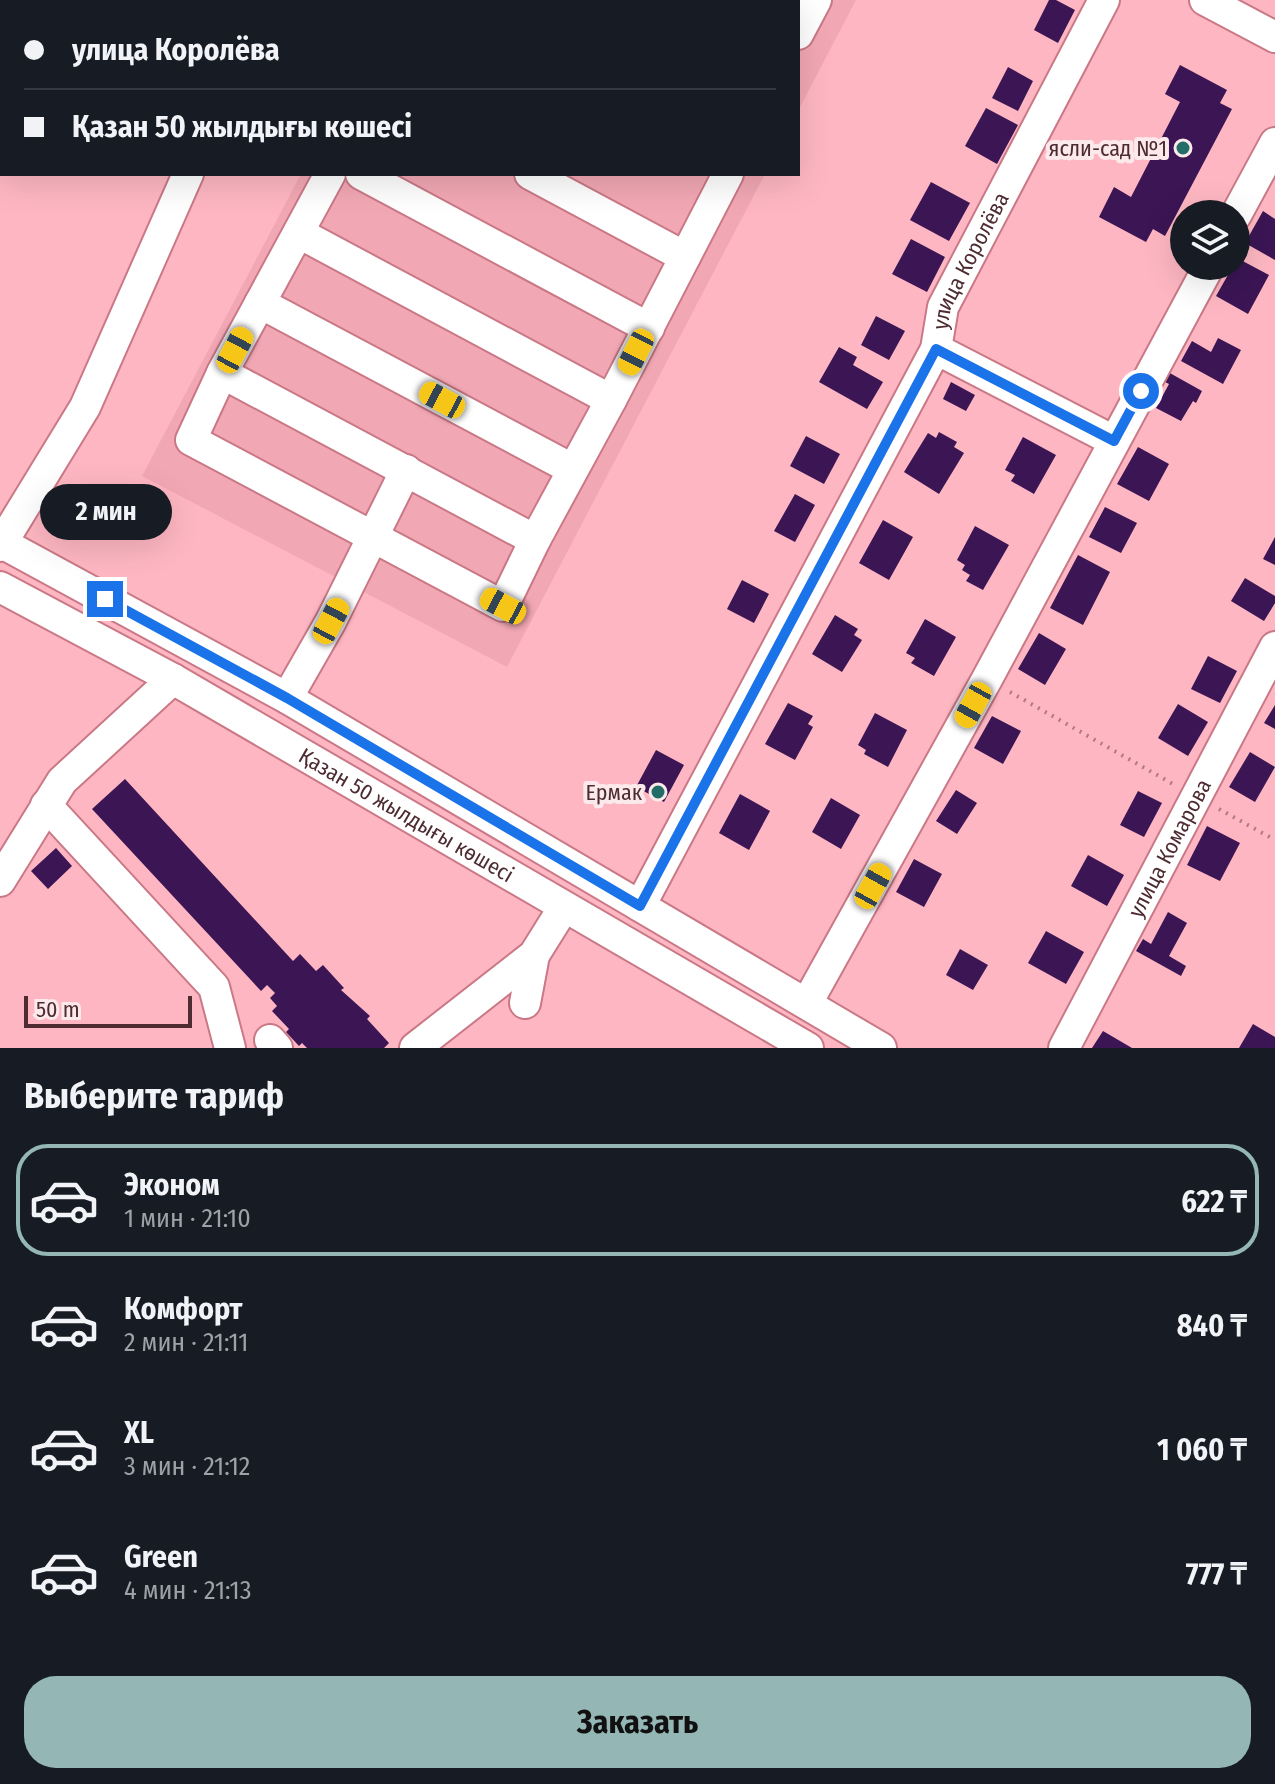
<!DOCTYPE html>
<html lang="ru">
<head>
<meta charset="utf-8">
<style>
	body { margin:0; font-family:"Fira Sans Condensed",sans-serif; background:#242831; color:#f1f3f6; height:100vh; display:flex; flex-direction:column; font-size:30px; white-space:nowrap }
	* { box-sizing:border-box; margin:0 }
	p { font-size:26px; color:#9ea1a6 }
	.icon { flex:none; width:44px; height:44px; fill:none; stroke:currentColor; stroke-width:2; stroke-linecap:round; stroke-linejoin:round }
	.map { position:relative; height:1048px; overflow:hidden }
	.sheet { display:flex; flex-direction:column; background:#171b24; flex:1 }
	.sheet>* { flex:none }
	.guide { position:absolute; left:0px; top:0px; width:800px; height:176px; box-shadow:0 8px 32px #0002; display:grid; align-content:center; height:176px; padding:0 24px; background:#171b24 }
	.buttons { position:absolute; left:1170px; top:200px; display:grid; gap:16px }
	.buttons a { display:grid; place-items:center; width:80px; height:80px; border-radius:50%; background:#171b24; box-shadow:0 8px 32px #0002; font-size:40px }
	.scale { position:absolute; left:24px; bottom:20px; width:168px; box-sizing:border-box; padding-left:8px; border:4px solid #4d2b31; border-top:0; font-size:22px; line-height:28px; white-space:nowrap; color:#4d2b31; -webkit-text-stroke:6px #fbe9eb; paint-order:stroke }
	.end { position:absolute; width:36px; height:36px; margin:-18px; border:10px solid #1a73e8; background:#fff; box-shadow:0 0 0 4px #fff }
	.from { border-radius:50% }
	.bubble { position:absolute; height:56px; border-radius:28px; background:#171b24; box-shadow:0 8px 32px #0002; font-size:26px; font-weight:700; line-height:56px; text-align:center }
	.car { position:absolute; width:24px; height:48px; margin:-24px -12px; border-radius:10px; box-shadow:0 0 6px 2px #0007; background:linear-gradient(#f5c518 24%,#345 0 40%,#f5c518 0 76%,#345 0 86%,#f5c518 0) }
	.guide b { display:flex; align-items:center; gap:28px; height:76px; font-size:30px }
	.guide b+b { border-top:2px solid #363941 }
	.guide i { width:20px; height:20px; background:#f1f3f6 }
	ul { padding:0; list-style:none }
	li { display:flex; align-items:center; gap:24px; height:112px; margin:0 16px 12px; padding:0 8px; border:4px solid transparent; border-radius:32px }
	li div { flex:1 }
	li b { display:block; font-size:30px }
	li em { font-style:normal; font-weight:700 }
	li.selected { border-color:#94b7b6 }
	li>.icon { width:72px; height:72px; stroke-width:1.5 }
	h2 { padding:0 24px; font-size:36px; line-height:96px }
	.cta { display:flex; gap:16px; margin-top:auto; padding:16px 24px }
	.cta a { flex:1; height:92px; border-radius:32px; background:#94b7b6; color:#111; font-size:32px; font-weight:700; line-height:92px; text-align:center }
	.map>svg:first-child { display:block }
</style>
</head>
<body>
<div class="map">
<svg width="1275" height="1048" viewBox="0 0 1275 1048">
	<rect width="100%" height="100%" fill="#feb7c2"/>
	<path fill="#f2a8b4" d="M392 0H856L798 111V2H391Z
		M301 174H765L507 667 142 476Z"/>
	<path fill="#3b1554" d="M1049 0H1056L1075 10 1058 43 1034 30Z
		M1180 65 1227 90 1220 103 1232 109 1165 236 1153 229 1146 242 1099 217 1114 187 1131 197 1180 102 1165 94Z
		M1008 67 1033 81 1018 111 992 98Z
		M986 108 1018 125 997 164 965 146Z
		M931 182 970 203 949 241 910 220Z
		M1263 211 1275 219V260L1245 243Z
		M911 239 945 257 927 292 892 274Z
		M1237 258 1269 275 1248 314 1216 296 1233 266H1236Z
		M876 316 905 331 889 360 861 345Z
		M1218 338 1241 350 1223 384 1181 361 1192 341 1211 352Z
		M839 347 857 357 853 365 883 382 867 409 819 382Z
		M1168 372 1202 391 1196 403 1193 401 1181 421 1156 408 1169 384 1163 381Z
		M951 382 975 395 966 411 943 399Z
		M939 432 957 442 954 447 964 453 939 494 904 472 928 433 936 438Z
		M806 436 840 454 824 484 790 466Z
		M1023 437 1056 455 1034 494 1011 481 1015 475 1005 470Z
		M1138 447 1169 464 1149 501 1117 484Z
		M795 494 815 505 795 542 774 531Z
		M1105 507 1137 523 1121 553 1089 537Z
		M883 520 913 537 889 580 859 563Z
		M975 526 1009 545 983 590 966 581 970 575 962 570 965 565 957 560Z
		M1275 537V565L1263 559Z
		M1078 555 1110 572 1083 625 1050 608Z
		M1245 578 1275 596V603L1264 621 1231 601Z
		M742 580 769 594 754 623 727 609Z
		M835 615 858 629 854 635 862 640 842 672 812 654Z
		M925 619 956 637 934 676 911 663 915 658 906 653Z
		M1039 633 1066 649 1045 685 1018 669Z
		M1208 656 1237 671 1220 703 1191 689Z
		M788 703 813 716 808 724 813 727 795 760 765 744Z
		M1178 704 1208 722 1188 756 1158 738Z
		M1275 705V729L1264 723Z
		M875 713 907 730 888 767 864 754 866 750 858 745Z
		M992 716 1021 731 1003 764 974 748Z
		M656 750 684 765 664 802 636 787Z
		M1250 752 1275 767 1255 802 1229 787Z
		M125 779 293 961 300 954 316 971 323 965 344 988 341 990 370 1016 367 1019 389 1043 384 1048H307L302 1043 299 1046 286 1032 289 1029 272 1011 277 1006 270 998 275 993 267 985 261 991 92 809Z
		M956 790 977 803 957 834 936 821Z
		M1138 791 1162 803 1144 837 1120 825Z
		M740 794 770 811 749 850 719 833Z
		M831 798 860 815 841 849 812 832Z
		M1207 826 1240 843 1220 881 1187 865Z
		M56 848 72 866 48 889 31 871Z
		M1088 855 1124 875 1107 906 1071 886Z
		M914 859 942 874 924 907 896 892Z
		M1168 912 1187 923 1169 956 1186 966 1181 976 1136 951 1143 939 1151 944Z
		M1046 931 1084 952 1066 984 1028 963Z
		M960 949 988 965 973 990 946 975Z
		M1253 1024 1275 1037V1048H1239Z
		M1103 1031 1132 1048H1092Z"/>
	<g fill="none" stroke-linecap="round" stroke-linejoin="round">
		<defs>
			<g id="minor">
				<path d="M545 0 549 2"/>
				<path d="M693 0 697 2"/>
				<path d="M1205 0 1275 37"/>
				<path d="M264 2 265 0"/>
				<path d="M418 2 419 0"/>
				<path d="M798 34 816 0"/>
				<path d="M330 174 222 373 191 440 503 606 535 540 611 400 728 174"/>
				<path d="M361 174 649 328"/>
				<path d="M530 174 685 257"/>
				<path d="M1236 215 1275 143"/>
				<path d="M299 233 611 400"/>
				<path d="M260 303 572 469"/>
				<path d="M936 349 1114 441"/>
				<path d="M222 373 535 540"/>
				<path d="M0 542 287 698 881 1048"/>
				<path d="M0 546 85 407 188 174"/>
				<path id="s1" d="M0 587 173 679 808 1048"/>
				<path d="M287 698 331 621 406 470"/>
				<path d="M46 805 214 987 230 1048"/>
				<path d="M0 881 62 781 173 679"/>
				<path id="s2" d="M640 906 936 349 943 307 1104 0"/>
				<path d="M525 1003 534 955"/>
				<path d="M807 1003 987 679 1209 266"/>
				<path d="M270 1040 277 1048"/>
				<path d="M415 1048 534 955 564 907"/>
				<path id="s3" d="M1064 1048 1275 647"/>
			</g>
		</defs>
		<use href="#minor" stroke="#ca7886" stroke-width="34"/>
		<path stroke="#b17a83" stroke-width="4" stroke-dasharray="2 6" stroke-linecap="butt" d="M1010 692 1173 784
			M1219 809 1275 840"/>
		<use href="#minor" stroke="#fff" stroke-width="30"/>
	</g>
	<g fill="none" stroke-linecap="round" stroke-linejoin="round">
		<path stroke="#1a73e8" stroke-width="10" d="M105 599 287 698 640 906 936 349 1114 441 1141 391"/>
	</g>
	<g fill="#236d68" stroke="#fbe9eb" stroke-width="3">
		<circle cx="1183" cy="148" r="8"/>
		<circle cx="658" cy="792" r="8"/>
	</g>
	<g text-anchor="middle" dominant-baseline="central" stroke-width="8" stroke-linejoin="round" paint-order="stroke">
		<g font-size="22" fill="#4d2b31" stroke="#fbe9eb" text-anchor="end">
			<text x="1167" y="148">ясли-сад №1</text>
			<text x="642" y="792">Ермак</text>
		</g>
		<g font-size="22" fill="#4d2b31" stroke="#fbe9eb">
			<text stroke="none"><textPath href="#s2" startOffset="726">улица Королёва</textPath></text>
			<text stroke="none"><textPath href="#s1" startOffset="466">Қазан 50 жылдығы көшесі</textPath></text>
			<text stroke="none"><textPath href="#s3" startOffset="226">улица Комарова</textPath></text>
		</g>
	</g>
</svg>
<div class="buttons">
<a><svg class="icon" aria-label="layers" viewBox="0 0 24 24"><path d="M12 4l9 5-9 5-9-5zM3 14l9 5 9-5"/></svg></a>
</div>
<div class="scale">50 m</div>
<i class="end from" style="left:1141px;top:391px"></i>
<i class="end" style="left:105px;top:599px"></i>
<div class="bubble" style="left:40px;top:484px;width:132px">2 мин</div>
<i class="car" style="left:235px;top:350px;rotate:28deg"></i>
<i class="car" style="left:636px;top:352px;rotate:207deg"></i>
<i class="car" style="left:442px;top:400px;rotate:298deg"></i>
<i class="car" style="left:503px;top:606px;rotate:298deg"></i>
<i class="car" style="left:331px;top:621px;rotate:28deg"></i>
<i class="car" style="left:973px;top:705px;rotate:209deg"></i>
<i class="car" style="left:873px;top:886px;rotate:29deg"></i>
<div class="guide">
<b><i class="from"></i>улица Королёва</b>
<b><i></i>Қазан 50 жылдығы көшесі</b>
</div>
</div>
<section class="sheet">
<h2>Выберите тариф</h2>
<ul>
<li class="selected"><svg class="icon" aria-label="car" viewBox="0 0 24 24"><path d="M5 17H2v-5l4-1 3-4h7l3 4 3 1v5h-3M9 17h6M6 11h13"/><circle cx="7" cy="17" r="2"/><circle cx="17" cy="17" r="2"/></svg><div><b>Эконом</b><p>1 мин · 21:10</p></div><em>622 ₸</em></li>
<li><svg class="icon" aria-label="car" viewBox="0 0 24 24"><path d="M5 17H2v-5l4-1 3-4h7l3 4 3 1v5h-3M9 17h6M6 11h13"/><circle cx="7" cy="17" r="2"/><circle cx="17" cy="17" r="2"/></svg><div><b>Комфорт</b><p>2 мин · 21:11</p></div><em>840 ₸</em></li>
<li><svg class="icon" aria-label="car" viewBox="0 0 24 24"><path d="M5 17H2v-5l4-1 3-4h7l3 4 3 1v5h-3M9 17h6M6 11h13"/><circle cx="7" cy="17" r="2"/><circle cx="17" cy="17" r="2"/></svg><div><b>XL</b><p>3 мин · 21:12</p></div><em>1 060 ₸</em></li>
<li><svg class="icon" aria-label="car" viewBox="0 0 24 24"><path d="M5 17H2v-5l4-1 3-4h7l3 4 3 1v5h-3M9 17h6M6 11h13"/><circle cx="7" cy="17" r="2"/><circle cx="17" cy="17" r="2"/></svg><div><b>Green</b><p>4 мин · 21:13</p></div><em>777 ₸</em></li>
</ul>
<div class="cta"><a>Заказать</a></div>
</section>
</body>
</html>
